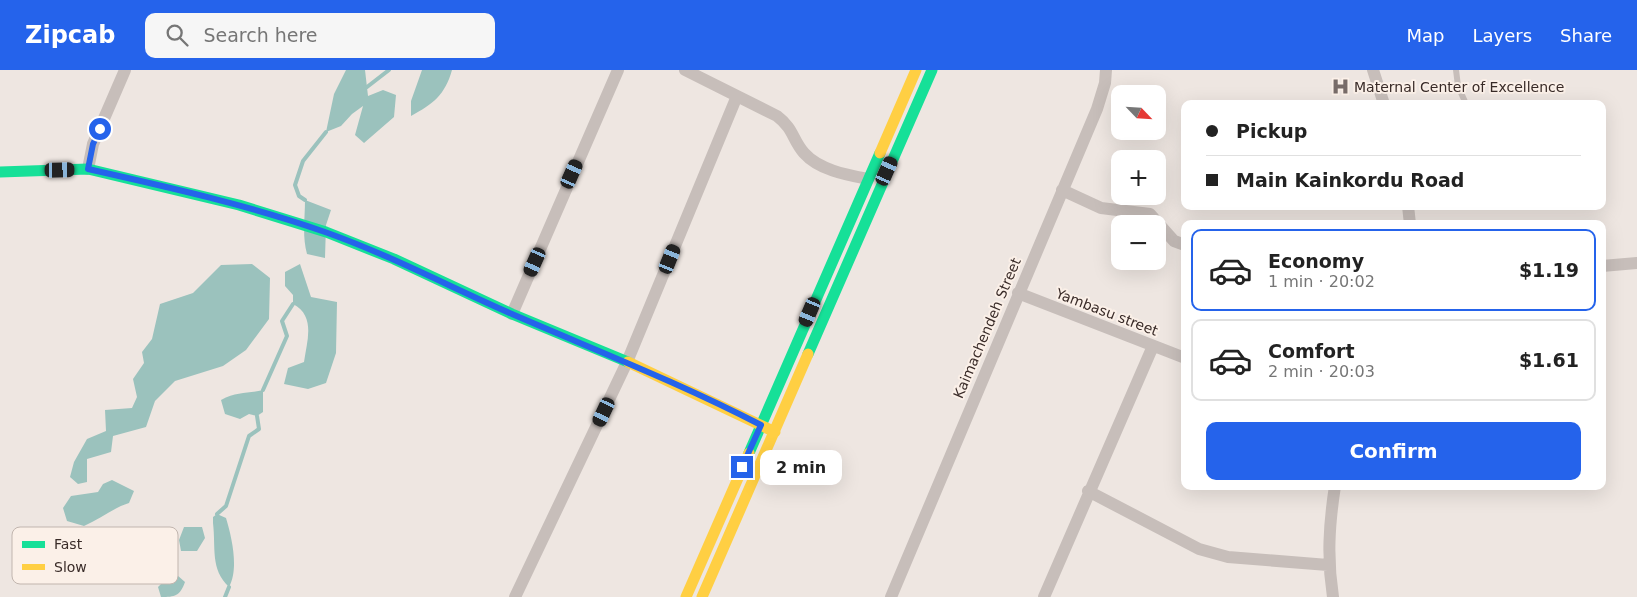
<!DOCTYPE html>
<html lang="en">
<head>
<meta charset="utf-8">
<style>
	body { margin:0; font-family:"DejaVu Sans",sans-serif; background:#f6f6f6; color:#222; height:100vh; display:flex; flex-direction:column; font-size:19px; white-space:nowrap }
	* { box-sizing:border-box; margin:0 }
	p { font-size:16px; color:#767676 }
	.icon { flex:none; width:28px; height:28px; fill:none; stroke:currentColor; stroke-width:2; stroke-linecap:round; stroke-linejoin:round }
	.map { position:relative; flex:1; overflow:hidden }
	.drawer { position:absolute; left:1181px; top:150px; width:425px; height:270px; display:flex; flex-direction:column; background:#fff; border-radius:10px; box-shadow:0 5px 20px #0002 }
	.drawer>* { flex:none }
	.top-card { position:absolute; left:1181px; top:30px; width:425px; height:110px; border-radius:10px; box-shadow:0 5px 20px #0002; display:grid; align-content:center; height:110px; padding:0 25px; background:#fff }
	.needle { width:32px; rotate:115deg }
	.tools { position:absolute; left:1111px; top:15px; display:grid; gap:10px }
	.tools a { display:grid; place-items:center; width:55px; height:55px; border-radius:10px; background:#fff; box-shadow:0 5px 20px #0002; font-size:25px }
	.end { position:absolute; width:22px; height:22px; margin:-11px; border:6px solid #2563eb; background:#fff; box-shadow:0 0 0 2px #fff }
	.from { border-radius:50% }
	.bubble { position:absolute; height:35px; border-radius:10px; background:#fff; box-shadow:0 5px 20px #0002; font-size:16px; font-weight:700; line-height:35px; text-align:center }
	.car { position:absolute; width:15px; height:30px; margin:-15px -8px; border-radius:6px; box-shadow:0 0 4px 1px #0007; background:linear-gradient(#222 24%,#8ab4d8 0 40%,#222 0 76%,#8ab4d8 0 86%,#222 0) }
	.top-card b { display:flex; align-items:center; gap:18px; height:48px; font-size:19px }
	.top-card b+b { border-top:1px solid #e0e0e0 }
	.top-card i { width:12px; height:12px; background:#222 }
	ul { padding:9px 0 0; list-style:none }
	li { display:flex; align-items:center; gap:15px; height:82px; margin:0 10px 8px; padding:0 15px; border:2px solid #e0e0e0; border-radius:10px }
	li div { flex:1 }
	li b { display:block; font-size:19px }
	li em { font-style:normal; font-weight:700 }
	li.current { border-color:#2563eb }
	li>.icon { width:45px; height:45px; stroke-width:1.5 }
	.action { display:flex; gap:10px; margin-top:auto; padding:10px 25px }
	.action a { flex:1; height:58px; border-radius:10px; background:#2563eb; color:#fff; font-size:20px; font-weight:700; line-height:58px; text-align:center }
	header { display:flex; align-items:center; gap:30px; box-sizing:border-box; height:70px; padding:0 25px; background:#2563eb; color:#fff }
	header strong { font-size:24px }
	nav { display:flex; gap:28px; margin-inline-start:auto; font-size:18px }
	.search { width:350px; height:45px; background:#f6f6f6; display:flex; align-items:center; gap:12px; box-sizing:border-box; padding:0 18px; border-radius:10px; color:#767676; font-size:19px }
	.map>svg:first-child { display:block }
</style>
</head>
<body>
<header>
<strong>Zipcab</strong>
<div class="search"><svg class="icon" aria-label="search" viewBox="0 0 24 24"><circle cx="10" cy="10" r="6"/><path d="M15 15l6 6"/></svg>Search here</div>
<nav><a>Map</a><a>Layers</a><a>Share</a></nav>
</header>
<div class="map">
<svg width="1637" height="527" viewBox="0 0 1637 527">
	<rect width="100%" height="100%" fill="#eee6e1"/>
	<path fill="#9bc2bd" d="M346 0H365L368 26 383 20 396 25 394 47 364 73 355 65 363 36 352 44 341 56 326 62 334 24Z
		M422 0H452C445 25 433 34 411 46V31Z
		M305 130 331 140 326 155 325 188 307 184C302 165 305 149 305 130Z
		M252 194 270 208 269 249 246 280 223 296 175 311 155 331 146 357 113 366 111 382 87 389V412L78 414 70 407 74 392 87 369 106 361 105 340 132 338 137 327 133 309 144 293 142 282 152 269 160 234 193 223 221 195Z
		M300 194 311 227 337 232 336 283 326 313 308 319 284 314 288 298 304 292C307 271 316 246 293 234V225L285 216V202Z
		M263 320V342L257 346 249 344 240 349 225 344 221 330C237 321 247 324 263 320Z
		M112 410 134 421 129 433C113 438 100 449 84 456L67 451 63 438 71 426 98 422 103 414Z
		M217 444 226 448C232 468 239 499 229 517 210 499 216 478 213 453V447Z
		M184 457H202L205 468 197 481H181L179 470Z
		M177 505 185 512C180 526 175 527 161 527L158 517 168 507Z"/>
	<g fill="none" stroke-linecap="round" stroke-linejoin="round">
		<path stroke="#9bc2bd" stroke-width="4" d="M367 17 389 0
			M305 130 299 126 295 115 303 91 326 62
			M263 320 287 266 282 251 293 234
			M217 444 226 436 249 366 259 359 257 346
			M225 527 229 517"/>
		<path stroke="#c7beba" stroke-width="6" d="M1456 0 1458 16 1466 34"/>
		<path stroke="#c7beba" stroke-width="12" d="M685 0 777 46C794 59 792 69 804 83 819 100 847 105 868 109
			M1373 0 1384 34
			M88 99 93 74 125 0
			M1062 120 1101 138 1150 144 1174 171 1185 175
			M1408 136 1410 154
			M1602 196 1637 193
			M1018 223 1185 288
			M512 244 618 0
			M1088 421 1199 479 1228 487 1328 495
			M515 527 627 292 737 26
			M891 527 1097 39 1105 13 1106 0
			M1044 527 1153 276
			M1333 527C1327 488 1329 455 1335 416"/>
		<path stroke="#16e098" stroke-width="11" d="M0 102 88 99 239 135 326 162 394 189 512 244 628 292
			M808 284 932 0
			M749 383 880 83"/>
		<path stroke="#ffcf43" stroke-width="11" d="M880 83 916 0
			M628 292 775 362
			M686 527 749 383
			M702 527 808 284"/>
	</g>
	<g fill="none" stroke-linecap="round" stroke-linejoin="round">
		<path stroke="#2563eb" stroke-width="6" d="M100 59 93 74 88 99C168 117 248 135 325 162 390 185 450 217 512 244 595 280 680 313 761 355L742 397"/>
	</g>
	<defs>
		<symbol id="hospital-bare" viewBox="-9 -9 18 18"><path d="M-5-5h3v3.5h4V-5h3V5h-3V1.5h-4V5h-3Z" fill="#786c69" stroke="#fbf0e8" stroke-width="2.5" paint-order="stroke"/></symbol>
	</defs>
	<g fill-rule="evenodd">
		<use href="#hospital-bare" x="1328" y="4" width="25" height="25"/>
	</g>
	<g text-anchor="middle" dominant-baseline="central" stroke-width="4" stroke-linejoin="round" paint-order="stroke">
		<g font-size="14" fill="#392b28" stroke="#fbf0e8" text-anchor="start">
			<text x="1354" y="17">Maternal Center of Excellence</text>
		</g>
		<g font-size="14" fill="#392b28" stroke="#fbf0e8">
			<text transform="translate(1107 242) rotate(21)">Yambasu street</text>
			<text transform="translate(987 258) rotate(-67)">Kaimachendeh Street</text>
		</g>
	</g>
	<rect x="12" y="457" width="166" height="57" rx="8" fill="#fbf0e8" stroke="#c1b5ae" stroke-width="1"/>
	<rect x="22" y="471" width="23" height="7" fill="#16e098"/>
	<rect x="22" y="494" width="23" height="6" fill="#ffcf43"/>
	<g font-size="14" fill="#392b28">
		<text x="54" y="479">Fast</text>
		<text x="54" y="502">Slow</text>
	</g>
</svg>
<div class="tools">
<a><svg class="needle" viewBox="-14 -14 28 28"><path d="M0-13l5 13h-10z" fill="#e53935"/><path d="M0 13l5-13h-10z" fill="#767676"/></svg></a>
<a>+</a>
<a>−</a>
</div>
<i class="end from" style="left:100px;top:59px"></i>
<i class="end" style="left:742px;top:397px"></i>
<div class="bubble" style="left:760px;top:380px;width:82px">2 min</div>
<i class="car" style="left:60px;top:100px;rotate:89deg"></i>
<i class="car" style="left:887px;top:101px;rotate:24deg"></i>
<i class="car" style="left:572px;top:104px;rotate:24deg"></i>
<i class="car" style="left:670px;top:189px;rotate:22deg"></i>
<i class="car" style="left:535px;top:192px;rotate:204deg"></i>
<i class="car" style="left:810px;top:242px;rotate:203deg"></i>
<i class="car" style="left:604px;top:342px;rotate:205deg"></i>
<div class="top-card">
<b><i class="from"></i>Pickup</b>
<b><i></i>Main Kainkordu Road</b>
</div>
<section class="drawer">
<ul>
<li class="current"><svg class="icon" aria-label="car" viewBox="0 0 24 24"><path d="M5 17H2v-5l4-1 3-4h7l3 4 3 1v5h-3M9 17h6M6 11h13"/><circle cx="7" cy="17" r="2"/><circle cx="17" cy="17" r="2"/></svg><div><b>Economy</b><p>1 min · 20:02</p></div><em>$1.19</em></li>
<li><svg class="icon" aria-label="car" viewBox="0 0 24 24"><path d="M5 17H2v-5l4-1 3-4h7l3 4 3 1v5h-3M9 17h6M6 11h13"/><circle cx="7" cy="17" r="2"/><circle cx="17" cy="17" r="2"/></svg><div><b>Comfort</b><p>2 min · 20:03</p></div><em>$1.61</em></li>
</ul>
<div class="action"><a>Confirm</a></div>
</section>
</div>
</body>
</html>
